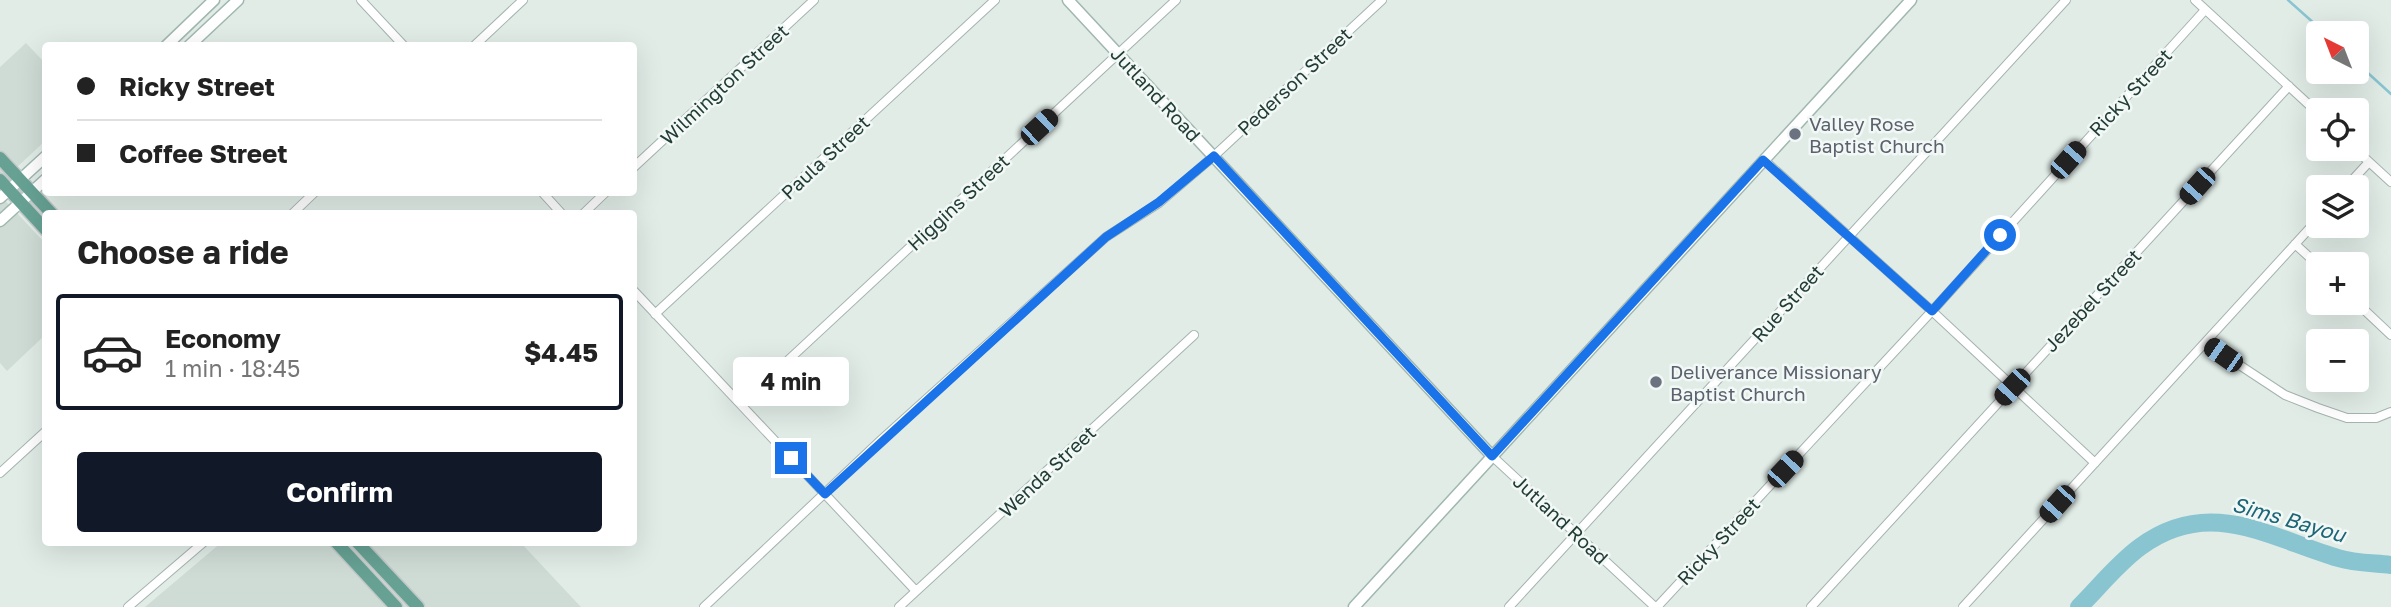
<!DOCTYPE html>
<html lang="en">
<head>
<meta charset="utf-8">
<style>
	body { margin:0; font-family:"Golos Text",sans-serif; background:#f6f6f6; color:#222; height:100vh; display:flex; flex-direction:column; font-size:26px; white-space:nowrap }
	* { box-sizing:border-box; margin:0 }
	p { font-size:23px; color:#767676 }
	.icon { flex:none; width:38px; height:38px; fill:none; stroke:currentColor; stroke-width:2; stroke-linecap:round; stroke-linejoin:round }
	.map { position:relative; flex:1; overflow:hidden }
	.side { position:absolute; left:42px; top:210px; width:595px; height:336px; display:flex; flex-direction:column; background:#fff; border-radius:7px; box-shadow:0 7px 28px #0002 }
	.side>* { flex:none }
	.banner { position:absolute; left:42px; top:42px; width:595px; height:154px; border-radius:7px; box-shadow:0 7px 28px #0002; display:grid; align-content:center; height:154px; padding:0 35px; background:#fff }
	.needle { width:46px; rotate:318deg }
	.buttons { position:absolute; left:2306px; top:21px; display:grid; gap:14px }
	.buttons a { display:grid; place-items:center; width:63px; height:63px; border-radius:7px; background:#fff; box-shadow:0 7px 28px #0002; font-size:35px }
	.end { position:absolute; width:32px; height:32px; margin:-16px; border:9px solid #1a73e8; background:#fff; box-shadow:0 0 0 4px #fff }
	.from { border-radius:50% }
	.bubble { position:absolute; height:49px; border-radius:7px; background:#fff; box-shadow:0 7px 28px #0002; font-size:23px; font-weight:700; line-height:49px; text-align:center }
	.car { position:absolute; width:21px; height:42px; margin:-21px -10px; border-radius:9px; box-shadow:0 0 5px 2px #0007; background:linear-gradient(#222 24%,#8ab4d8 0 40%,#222 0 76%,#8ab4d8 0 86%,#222 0) }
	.banner b { display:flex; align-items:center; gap:24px; height:66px; font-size:26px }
	.banner b+b { border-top:2px solid #e0e0e0 }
	.banner i { width:18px; height:18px; background:#222 }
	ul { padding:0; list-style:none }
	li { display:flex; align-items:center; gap:21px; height:116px; margin:0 14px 10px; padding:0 21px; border:4px solid transparent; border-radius:7px }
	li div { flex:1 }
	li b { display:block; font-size:26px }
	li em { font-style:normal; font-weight:700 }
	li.selected { border-color:#111827 }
	li>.icon { width:63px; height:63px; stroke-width:1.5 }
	h2 { padding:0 35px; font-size:32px; line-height:84px }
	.button { display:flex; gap:14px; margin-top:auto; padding:14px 35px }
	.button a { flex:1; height:80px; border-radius:7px; background:#111827; color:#fff; font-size:28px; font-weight:700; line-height:80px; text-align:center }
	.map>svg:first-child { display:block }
</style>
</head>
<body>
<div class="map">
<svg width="2391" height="607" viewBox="0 0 2391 607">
	<rect width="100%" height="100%" fill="#e1ece7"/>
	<path fill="#cfdcd6" d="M26 43 45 63V141L0 183V67Z
		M0 195 46 244 45 335 7 371 0 363Z
		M222 542 521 543 581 607H145Z"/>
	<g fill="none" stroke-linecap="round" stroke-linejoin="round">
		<path stroke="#89c4d1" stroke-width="2.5" d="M2288 0 2325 33
			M2357 63 2391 94"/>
		<path stroke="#89c4d1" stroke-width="18" d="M2079 607C2099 587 2118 563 2140 547 2209 496 2268 537 2338 558 2354 563 2374 563 2391 565"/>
		<defs>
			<path id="street" d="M361 0 404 46
				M2195 0 2319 114
				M474 46 523 0
				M2355 149 2391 182
				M1764 160 1932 311 2095 463
				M634 167 814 0
				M2346 187 2369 162
				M542 192 562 214
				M292 214 315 192
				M583 214 606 192
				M2295 244 2319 266
				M634 291 916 591
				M2357 303 2391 335
				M655 314 995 0
				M2206 343 2285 395 2318 408 2347 418H2376L2391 412
				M741 404 1176 0
				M1492 456 1655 607
				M0 473 46 431
				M128 607 204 542
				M704 607 880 441 1106 237 1159 203 1214 156 1382 0
				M899 607 1194 335
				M1509 607 2066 0
				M1657 607 1932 311 2205 10
				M1811 607 2289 86
				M1963 607 2319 218"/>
			<path id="secondary" d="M1068 0 1492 456
				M166 46 214 0
				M189 46 238 0
				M0 198 46 156
				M0 221 46 179
				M1354 607 1911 0"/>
			<path id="primary" d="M0 158 52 214
				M0 180 46 230
				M336 542 396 607
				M357 542 418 607"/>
		</defs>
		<use href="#street" stroke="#a4b4ae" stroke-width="10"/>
		<use href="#secondary" stroke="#a0b7b0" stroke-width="13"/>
		<use href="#primary" stroke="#c1c8c7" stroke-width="15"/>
		<use href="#street" stroke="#fff" stroke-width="8"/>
		<use href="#secondary" stroke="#fff" stroke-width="10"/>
		<use href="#primary" stroke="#66a194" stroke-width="12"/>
	</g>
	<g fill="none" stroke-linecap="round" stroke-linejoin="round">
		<path stroke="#1a73e8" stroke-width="9" d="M791 458 825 494 1106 237 1159 202 1214 156 1492 456 1763 160 1932 311 2000 235"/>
	</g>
	<g fill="#6b7280" stroke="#f2f8f5" stroke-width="2.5">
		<circle cx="1795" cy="134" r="7"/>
		<circle cx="1656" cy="382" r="7"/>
	</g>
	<g text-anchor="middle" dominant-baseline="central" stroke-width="5" stroke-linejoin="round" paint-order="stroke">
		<g font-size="19" fill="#223c36" stroke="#f2f8f5">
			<text transform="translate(1294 81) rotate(-43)">Pederson Street</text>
			<text transform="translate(724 84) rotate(-43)">Wilmington Street</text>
			<text transform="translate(2130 92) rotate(-47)">Ricky Street</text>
			<text transform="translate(1156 94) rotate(47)">Jutland Road</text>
			<text transform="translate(825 157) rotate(-43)">Paula Street</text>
			<text transform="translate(958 202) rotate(-43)">Higgins Street</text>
			<text transform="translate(2092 300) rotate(-47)">Jezebel Street</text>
			<text transform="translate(1787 303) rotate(-48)">Rue Street</text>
			<text transform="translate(1047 471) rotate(-43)">Wenda Street</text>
			<text transform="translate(1561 519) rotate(43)">Jutland Road</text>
			<text transform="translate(1718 541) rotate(-47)">Ricky Street</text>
		</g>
		<g font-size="19" fill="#5b616d" stroke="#f2f8f5" text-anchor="start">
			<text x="1809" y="123">Valley Rose<tspan x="1809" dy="22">Baptist Church</tspan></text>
			<text x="1670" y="371">Deliverance Missionary<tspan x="1670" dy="22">Baptist Church</tspan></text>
		</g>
		<g font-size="21" font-style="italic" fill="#1c6678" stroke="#f2f8f5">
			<text transform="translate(2289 519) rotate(16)">Sims Bayou</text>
		</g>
	</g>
</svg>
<div class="buttons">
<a><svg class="needle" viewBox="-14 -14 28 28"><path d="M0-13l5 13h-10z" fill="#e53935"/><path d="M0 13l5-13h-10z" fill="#767676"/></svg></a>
<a><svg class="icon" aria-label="locate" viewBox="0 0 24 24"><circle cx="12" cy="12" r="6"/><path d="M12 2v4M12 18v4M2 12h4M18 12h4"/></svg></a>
<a><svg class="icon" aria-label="layers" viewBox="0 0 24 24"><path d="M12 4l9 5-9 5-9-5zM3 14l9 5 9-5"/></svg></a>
<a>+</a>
<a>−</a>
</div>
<i class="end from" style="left:2000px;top:235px"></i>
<i class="end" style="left:791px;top:458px"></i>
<div class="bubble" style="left:733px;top:357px;width:116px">4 min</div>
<i class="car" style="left:1039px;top:127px;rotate:47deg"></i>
<i class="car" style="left:2068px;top:160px;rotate:42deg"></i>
<i class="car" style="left:2197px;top:186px;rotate:222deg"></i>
<i class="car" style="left:2223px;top:355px;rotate:305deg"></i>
<i class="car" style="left:2012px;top:387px;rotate:223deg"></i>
<i class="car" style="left:1785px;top:469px;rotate:43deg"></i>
<i class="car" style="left:2057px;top:504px;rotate:222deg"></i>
<div class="banner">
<b><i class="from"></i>Ricky Street</b>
<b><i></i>Coffee Street</b>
</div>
<section class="side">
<h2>Choose a ride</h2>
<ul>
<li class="selected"><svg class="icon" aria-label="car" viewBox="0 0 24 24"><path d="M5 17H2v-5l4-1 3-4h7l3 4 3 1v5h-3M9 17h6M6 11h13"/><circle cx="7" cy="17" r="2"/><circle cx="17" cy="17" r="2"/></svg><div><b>Economy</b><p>1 min · 18:45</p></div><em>$4.45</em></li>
</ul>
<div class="button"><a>Confirm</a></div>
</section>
</div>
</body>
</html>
